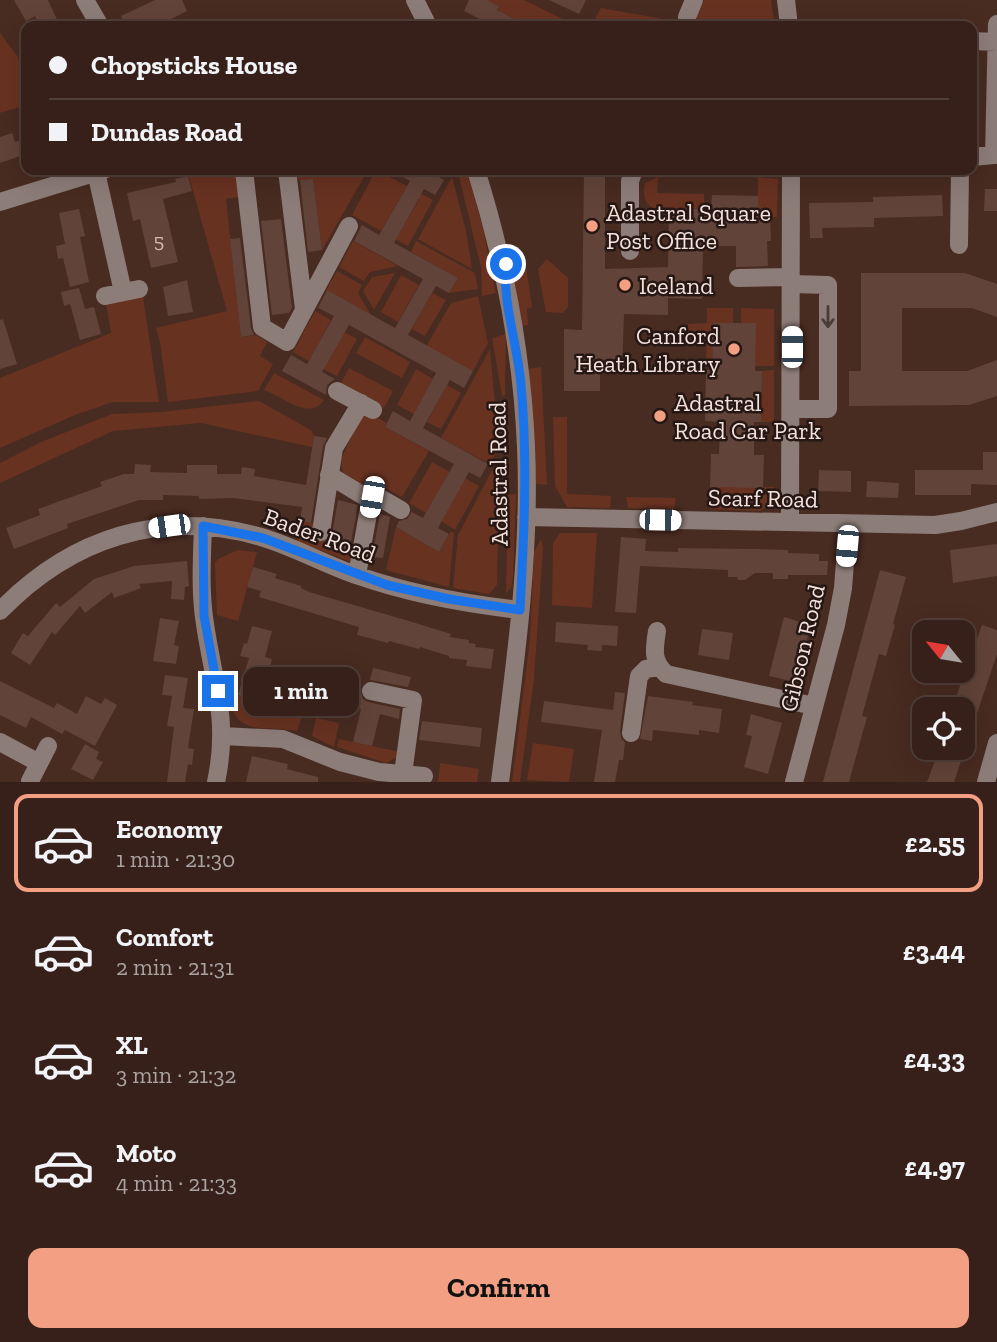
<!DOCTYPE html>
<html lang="en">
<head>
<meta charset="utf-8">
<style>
	body { margin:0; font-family:"Zilla Slab",serif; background:#3d2822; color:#f1f3f6; height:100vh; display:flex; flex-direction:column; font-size:26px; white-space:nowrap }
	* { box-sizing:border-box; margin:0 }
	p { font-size:23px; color:#aaa3a2 }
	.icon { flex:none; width:38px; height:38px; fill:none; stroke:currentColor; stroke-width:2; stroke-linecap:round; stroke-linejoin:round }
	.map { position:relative; height:782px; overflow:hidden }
	.sheet { display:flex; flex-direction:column; background:#362019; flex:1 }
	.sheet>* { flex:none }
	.guide { position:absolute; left:21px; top:21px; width:956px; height:154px; border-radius:14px; box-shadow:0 7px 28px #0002,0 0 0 2px #503e38; display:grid; align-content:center; height:154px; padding:0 28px; background:#362019 }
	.needle { width:46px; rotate:300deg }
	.fabs { position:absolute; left:912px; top:620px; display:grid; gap:14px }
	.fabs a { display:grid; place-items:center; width:63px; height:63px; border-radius:14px; background:#362019; box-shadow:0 7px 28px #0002,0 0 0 2px #503e38; font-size:35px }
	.end { position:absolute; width:32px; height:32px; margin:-16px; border:9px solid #1a73e8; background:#fff; box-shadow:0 0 0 4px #fff }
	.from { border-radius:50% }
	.bubble { position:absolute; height:49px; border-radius:14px; background:#362019; box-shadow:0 7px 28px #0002,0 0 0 2px #503e38; font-size:23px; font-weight:800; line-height:49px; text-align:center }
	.car { position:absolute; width:21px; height:42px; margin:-21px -10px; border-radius:9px; box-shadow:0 0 5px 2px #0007; background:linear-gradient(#fff 24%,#345 0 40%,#fff 0 76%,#345 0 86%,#fff 0) }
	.guide b { display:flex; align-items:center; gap:24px; height:66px; font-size:26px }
	.guide b+b { border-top:2px solid #503e38 }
	.guide i { width:18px; height:18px; background:#f1f3f6 }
	ul { padding:12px 0 0; list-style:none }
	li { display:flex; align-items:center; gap:21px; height:98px; margin:0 14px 10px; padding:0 14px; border:4px solid transparent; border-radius:14px }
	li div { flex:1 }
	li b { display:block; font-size:26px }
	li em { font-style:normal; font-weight:800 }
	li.current { border-color:#f39f84 }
	li>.icon { width:63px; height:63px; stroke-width:1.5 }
	.action { display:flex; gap:14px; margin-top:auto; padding:14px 28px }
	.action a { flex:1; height:80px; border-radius:14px; background:#f39f84; color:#111; font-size:28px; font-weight:800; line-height:80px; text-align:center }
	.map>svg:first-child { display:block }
</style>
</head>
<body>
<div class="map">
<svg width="997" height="782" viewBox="0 0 997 782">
	<rect width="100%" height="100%" fill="#482b21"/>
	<path fill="#683221" d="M487 0H524L577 26H528L497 10 499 6Z
		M704 0H771L775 26H696L697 16Z
		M601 8 669 20 647 26H591Z
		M0 33 18 57 26 94V105L0 113Z
		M187 170H236L239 197 226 199 241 337 257 335 267 342 260 356 273 364 258 391 168 402 160 342 156 328 227 311Z
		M297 170H368L322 250 313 179 298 180Z
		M376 170 407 186 381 231 352 215Z
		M468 174 483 229 496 293 482 296 481 267 459 177Z
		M452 177 466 231 472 269 418 239Z
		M658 177 657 193 704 194V208L658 211C645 206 642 196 645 183Z
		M758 177 778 179 777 217H766V211H758Z
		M416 191 433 200 408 246 389 236 399 234 419 199Z
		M353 241 398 266 370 272 364 281 339 267Z
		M416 241 475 273 478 289 449 293 458 278 411 252Z
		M515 252 526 266 532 307 527 309 528 325 522 326 513 279Z
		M547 259 568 278V307L563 313 546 312 538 269Z
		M337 271 362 285 358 293 371 315 326 290Z
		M395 273 374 310 363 291 372 277Z
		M401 275 419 285 398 322 381 312Z
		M432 293 446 300 425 336 412 329Z
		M137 296 143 297 159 402H113L75 415 0 448V378L111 333 106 303Z
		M478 296 488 343 473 371 429 347 424 350 451 303Z
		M707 308H733V323L713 324 712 366H706L707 333H688V324L707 323Z
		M741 308 774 309V366H755L741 323Z
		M315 311 331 320 309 361 293 352Z
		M344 332 357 339 337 376 317 366Z
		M506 334 505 395 502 396 492 338Z
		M365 337 410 362 402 378 356 353Z
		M490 349 499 447 490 464 441 438Z
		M541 367 547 485 536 484 528 369Z
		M349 368 393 391 384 408 340 385Z
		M416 369 433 379 414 414 397 405Z
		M774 370V422H761L762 371Z
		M274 373 324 400C310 422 282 396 264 390Z
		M447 385 461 393 441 429 427 422Z
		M259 401 311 430 314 436 312 447 201 423 113 431 0 483V463L41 442 112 414 161 412Z
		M362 415H372L387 423 385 427 429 451 402 497 367 478 362 486 343 474 341 459Z
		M553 417H567V494L611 496 610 508 567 507 555 486Z
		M499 457 497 585 489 594 453 588 458 535Z
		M432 462 450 472 426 513 409 503Z
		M465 478 479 486 455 530 441 521Z
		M710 487H774C774 499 771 505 760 511L710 509Z
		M516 494 513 578 511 588 506 593 508 495Z
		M626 497 676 498 674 509 628 508Z
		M300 521 315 524 313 537 341 545V551L354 553 351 560 348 561 297 541Z
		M396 527 439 552 451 531 454 533 449 587 386 570Z
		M560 533H597L592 608 552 605 553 543Z
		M541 539 543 548 534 679 520 782H512L530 639 534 552Z
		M238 550 257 552 238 621 217 615 215 563 218 559Z
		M229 693 302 716 297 731C264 725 233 738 229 693Z
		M316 718 339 723 334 747 312 736Z
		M339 739 400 752 399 756 386 763 337 747Z
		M533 743 574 749 569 782 527 780Z
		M440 763 479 769 477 782H438Z"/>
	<path fill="#624339" d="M14 0H48L60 26H39L35 16 26 21Z
		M155 0H182L187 11 157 26H126L121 16Z
		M469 0H487L499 6 497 10 528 26H494L464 11Z
		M549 0H586L579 14Z
		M12 133 15 142 26 139V154L0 163V137Z
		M389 170H426L444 180 435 195 424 189 394 243 458 278 449 293 436 286 408 335 473 371 464 388 450 380 423 428 488 464 480 478 469 472 438 528 449 534 439 552 396 527 399 521 407 519 412 512 423 518 454 464 385 427 393 411 410 421 436 373 349 325 322 372 335 379 327 385 326 395 282 371 291 355 307 364 334 316 318 308 327 290 395 328 423 279 354 241 362 225 379 235 410 181Z
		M584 170H598V176H605V269L668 267 669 210 711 208 712 195 758 196V211H766V217H770L771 241H767L768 266 736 267V246H703L702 299 668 298V315L624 314 622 373H600V391H564V329L582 330Z
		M188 176 192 191 163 199 178 262 151 268 140 219 133 221 127 193 176 182 175 179Z
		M313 179 322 250 308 252 300 180Z
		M985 189H997V211H984Z
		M942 195 943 216 874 218V227L822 228 823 238H810L809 203 873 202V197Z
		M79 209 85 236 80 237 89 282 70 287 63 258 58 259 56 246 65 244 59 213Z
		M281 219 292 308 289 313 272 315 261 221Z
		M240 238 251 328 254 335 241 337 230 239Z
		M861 273H965L997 284V317L972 308H902V371H967L997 360V396L969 405 849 406V371H861Z
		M187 280 193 312 168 316 163 287Z
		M79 288 85 309 94 307 101 334 80 340 70 304 64 306 61 292Z
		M3 319 17 364 0 369V320Z
		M713 323H756L755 371H762L761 422H754V455H764L763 488 710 487 711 454H719L720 422 705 421 706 370H712Z
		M314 436 327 438 323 446 311 523 300 521 302 507 233 498 199 499V496L163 495V500H139L67 524 68 528 14 549 6 528 40 515 38 509 102 486 100 482 124 474H134L135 464 151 465 150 472 187 473V465H217V474H241L242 467 255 469 254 476 306 485Z
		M983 452H997V485L971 484V495H915V470H983Z
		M819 470 851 471V492L818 491Z
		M867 481 899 483 898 498 866 497Z
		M338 500 358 505 349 553 340 551 341 545 327 543 332 534Z
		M380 514 390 517 383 558 372 557Z
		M621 537 646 539 645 551 678 552V548L754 549 788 550V553L819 554V561H828L827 575H788V579H773V573H755L745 580H738L737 577H728V570L640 566 636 613 615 612Z
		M997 544V576L953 583 950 550Z
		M187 561 189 586 185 587 184 600 171 599 172 581 139 584 141 588 114 598 112 592 85 613 80 606 55 635 52 632 30 665 11 653 23 633 28 636 56 603 60 607 94 579 134 566Z
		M253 567 277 574 275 578 301 586V588L309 592 409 621 451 634 450 637 469 640V643L476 644 475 647 494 649 491 669 466 666 467 660 449 658V656L420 647 419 649 389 641 388 643 357 635 359 627 259 597 261 591 247 587Z
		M880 570 906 577 893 624 895 625 886 656 879 654 862 716 867 717 849 782H823Z
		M784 617 811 625 795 682 769 676Z
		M160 618 179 621 174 645 179 646 176 664 153 661Z
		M556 622 618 626 617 646 602 645V651L587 650 588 645 555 642Z
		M982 625 997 630V654L959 767 954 782H927L940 747H962V702L955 700Z
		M252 626 272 631 265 657 272 659 269 672 274 673 265 703 238 695 249 658 240 656 244 643 247 644Z
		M702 629 733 633 729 660 698 655Z
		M373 668 411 677 408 687 370 680Z
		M165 675 188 678 183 708 194 709 188 748 194 749 192 765 188 764 185 782H167L174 727 167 726 172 696 162 695Z
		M313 679 360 690 363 699 368 702 400 709 399 719 380 714 372 746 353 742 361 709 309 696Z
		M0 681 54 708 57 703 77 714 86 696 101 704 105 698 117 705 95 746 65 730 62 734 31 717 26 728 0 715Z
		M615 692 625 693 620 731 621 738 625 743 623 760H619L615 782H594L602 730 541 722 544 701 613 710Z
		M648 696 693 702 692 705 722 709 719 733 699 730V735L653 730 652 741 640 739Z
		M751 714 782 723 768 774 744 767 752 736 746 735Z
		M422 721 482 728 480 747 419 740Z
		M85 744 99 752 96 759 103 762 93 780 71 769Z
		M252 756 288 764 287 769 318 777V782H246Z"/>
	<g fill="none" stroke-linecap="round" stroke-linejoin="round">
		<path stroke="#8d7d78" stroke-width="18" d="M85 0 100 26
			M415 0 428 26
			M786 0 789 26
			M997 24 994 155H997
			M688 26 687 17 694 0
			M971 41 997 42
			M971 157 994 155
			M244 170 262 327 287 342 349 226
			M287 170 304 309
			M476 170C504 259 522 354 526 447 531 559 514 672 500 782
			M96 172 123 292
			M0 202 104 170
			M959 245 960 170
			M630 251V181L634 170
			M738 278 791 277
			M105 296 139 289
			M337 391 373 410
			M791 409H828V285L792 284
			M329 475 362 495 382 499 401 510
			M526 517 935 525 961 521 997 512
			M790 522 791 170
			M203 526C202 556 200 587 204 617 212 678 230 718 216 782
			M321 532 334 448 361 403
			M357 575 371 497
			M0 611C71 538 161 508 261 537 295 547 326 565 359 576 411 594 466 604 520 610
			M657 631C654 650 652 661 666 674L814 706
			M371 691 413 700 403 774
			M631 733 639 676 646 669 658 667
			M223 736 283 739 340 762 379 772 424 776
			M0 742 39 763
			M30 781 48 746
			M794 782 836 625 843 588 848 524
			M986 782 997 743"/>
	</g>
	<defs><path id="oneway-shaft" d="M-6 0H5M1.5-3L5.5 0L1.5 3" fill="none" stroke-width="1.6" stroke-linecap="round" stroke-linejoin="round" transform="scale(1.75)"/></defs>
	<use stroke="#493b36" href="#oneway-shaft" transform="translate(828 317) rotate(90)"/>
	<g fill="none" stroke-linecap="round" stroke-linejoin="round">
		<path stroke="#1a73e8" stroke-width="9" d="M218 691 204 616 203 526 263 538 387 585 449 599 520 610C524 535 528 461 521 385 518 347 502 301 506 264"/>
	</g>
	<g fill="#f39f84" stroke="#251713" stroke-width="2.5">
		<circle cx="592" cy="226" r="7"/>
		<circle cx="625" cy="285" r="7"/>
		<circle cx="734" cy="349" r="7"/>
		<circle cx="660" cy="416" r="7"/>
	</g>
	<g text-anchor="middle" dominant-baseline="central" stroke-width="5" stroke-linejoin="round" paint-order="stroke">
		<g font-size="21" fill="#d0bab2">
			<text x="159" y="240">5</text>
		</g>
		<g font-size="24" fill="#f5e1db" stroke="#251713" text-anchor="start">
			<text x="606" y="212">Adastral Square<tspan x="606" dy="28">Post Office</tspan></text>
			<text x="639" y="285">Iceland</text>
			<text x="720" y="335" text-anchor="end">Canford<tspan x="720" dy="28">Heath Library</tspan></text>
			<text x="674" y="402">Adastral<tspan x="674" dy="28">Road Car Park</tspan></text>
		</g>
		<g font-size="24" fill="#f5e1db" stroke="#251713">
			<text transform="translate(498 474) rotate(-91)">Adastral Road</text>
			<text transform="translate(763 498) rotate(1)">Scarf Road</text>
			<text transform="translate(320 535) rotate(20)">Bader Road</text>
			<text transform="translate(802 648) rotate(-77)">Gibson Road</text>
		</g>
	</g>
</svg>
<div class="fabs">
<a><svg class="needle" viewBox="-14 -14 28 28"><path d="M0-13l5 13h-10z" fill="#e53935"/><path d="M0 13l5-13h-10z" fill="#aaa3a2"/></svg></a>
<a><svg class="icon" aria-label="locate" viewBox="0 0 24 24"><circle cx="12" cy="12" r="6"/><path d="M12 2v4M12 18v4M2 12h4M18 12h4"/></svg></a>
</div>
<i class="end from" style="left:506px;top:264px"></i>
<i class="end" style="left:218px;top:691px"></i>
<div class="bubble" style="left:243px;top:667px;width:116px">1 min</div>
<i class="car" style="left:792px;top:347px;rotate:0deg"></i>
<i class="car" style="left:372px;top:497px;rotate:190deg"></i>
<i class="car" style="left:660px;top:520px;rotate:91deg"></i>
<i class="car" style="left:169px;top:526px;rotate:262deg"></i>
<i class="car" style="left:847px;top:546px;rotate:185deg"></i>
<div class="guide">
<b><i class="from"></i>Chopsticks House</b>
<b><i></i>Dundas Road</b>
</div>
</div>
<section class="sheet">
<ul>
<li class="current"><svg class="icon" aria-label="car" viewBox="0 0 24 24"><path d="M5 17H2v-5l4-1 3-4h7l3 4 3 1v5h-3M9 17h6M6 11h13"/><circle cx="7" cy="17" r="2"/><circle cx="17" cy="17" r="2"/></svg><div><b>Economy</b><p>1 min · 21:30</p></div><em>£2.55</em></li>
<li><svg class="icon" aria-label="car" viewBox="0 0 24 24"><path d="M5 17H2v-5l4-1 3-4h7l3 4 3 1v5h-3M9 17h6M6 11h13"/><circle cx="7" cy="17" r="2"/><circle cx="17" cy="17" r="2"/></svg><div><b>Comfort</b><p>2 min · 21:31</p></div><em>£3.44</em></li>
<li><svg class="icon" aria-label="car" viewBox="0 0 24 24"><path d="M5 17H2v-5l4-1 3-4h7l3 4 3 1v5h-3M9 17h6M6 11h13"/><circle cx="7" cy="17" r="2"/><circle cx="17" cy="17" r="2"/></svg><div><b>XL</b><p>3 min · 21:32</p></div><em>£4.33</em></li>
<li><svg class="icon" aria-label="car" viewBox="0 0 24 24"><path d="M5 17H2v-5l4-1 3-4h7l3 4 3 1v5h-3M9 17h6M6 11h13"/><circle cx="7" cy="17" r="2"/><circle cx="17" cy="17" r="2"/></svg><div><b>Moto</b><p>4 min · 21:33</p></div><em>£4.97</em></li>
</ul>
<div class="action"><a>Confirm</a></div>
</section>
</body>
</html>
